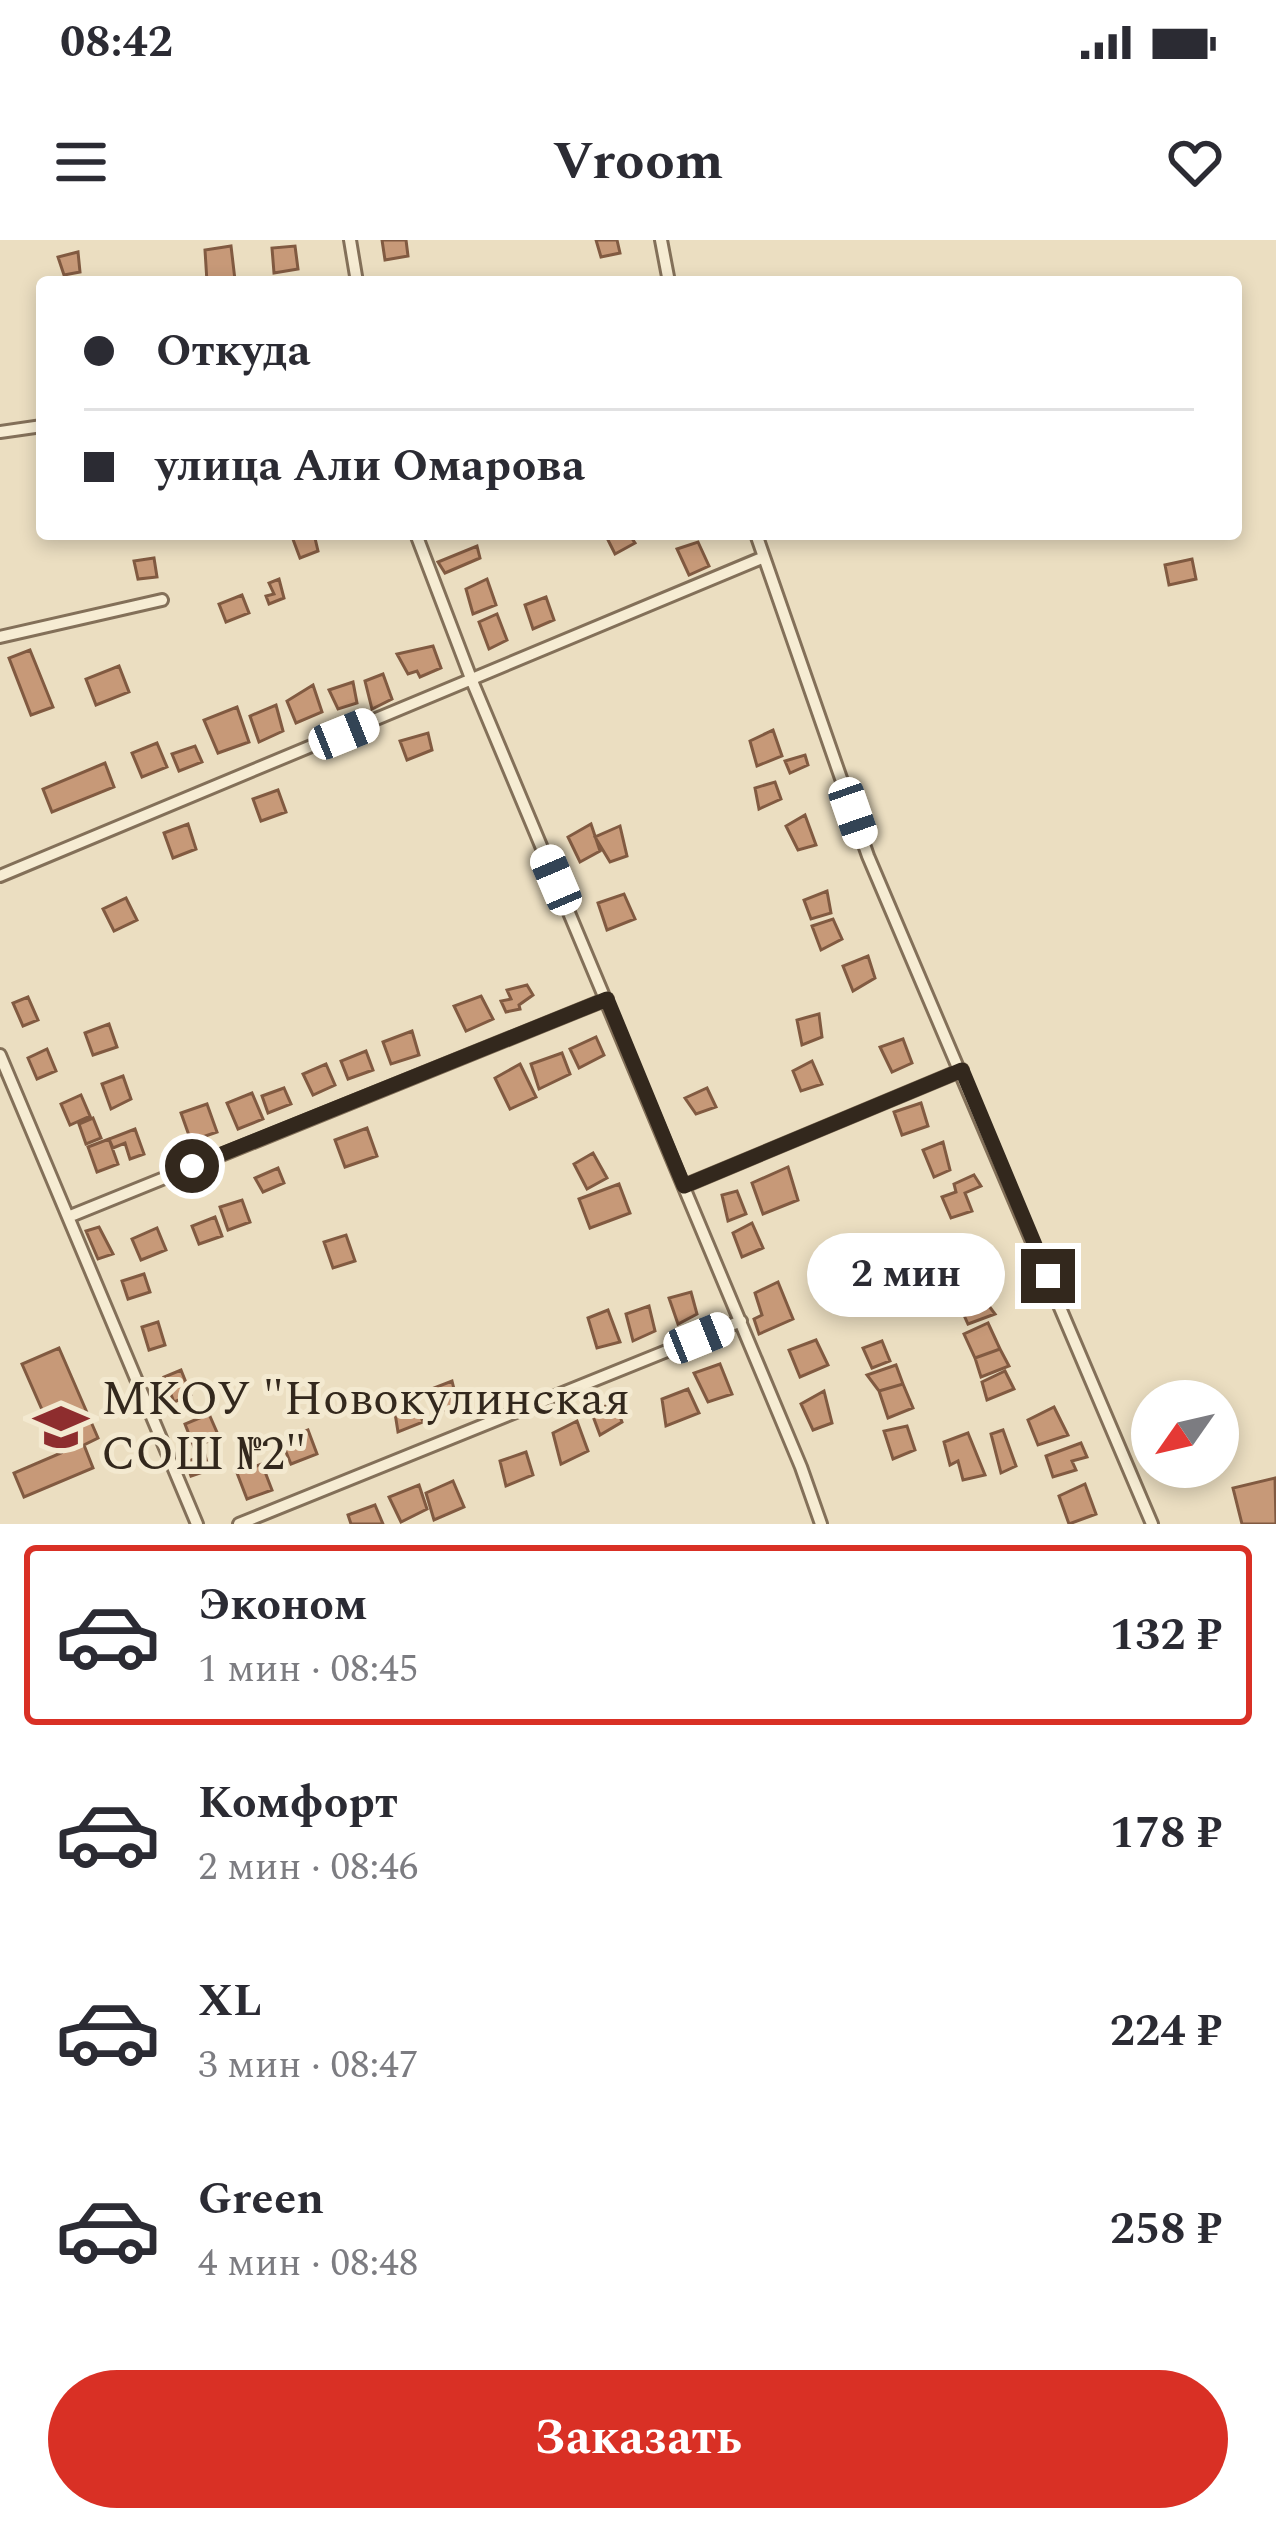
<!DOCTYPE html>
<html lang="ru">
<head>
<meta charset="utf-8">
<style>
	body { margin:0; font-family:Spectral,serif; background:#f2f2f3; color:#2b2b33; height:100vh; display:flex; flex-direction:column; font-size:45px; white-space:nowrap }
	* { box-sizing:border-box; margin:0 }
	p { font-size:39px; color:#7c7c81 }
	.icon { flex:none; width:66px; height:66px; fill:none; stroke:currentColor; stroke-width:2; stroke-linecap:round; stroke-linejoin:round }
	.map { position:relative; height:1284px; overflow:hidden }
	.sheet { display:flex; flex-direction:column; background:#fff; flex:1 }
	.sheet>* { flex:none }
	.guide { position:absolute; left:36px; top:36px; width:1206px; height:264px; border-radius:12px; box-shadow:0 6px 18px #0003; display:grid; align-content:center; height:264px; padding:0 48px; background:#fff }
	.needle { width:78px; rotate:236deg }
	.controls { position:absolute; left:1131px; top:1140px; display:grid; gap:24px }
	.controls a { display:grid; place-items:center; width:108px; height:108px; border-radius:50%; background:#fff; box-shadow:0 6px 18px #0003; font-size:60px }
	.end { position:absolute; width:54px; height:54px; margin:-27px; border:15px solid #33281d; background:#fff; box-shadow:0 0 0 6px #fff }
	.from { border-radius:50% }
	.bubble { position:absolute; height:84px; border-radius:42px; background:#fff; box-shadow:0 6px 18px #0003; font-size:39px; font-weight:700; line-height:84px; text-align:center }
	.car { position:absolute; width:36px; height:72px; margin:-36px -18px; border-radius:15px; box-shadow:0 0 9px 3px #0007; background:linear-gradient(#fff 24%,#345 0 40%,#fff 0 76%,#345 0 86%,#fff 0) }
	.guide b { display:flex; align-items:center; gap:42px; height:114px; font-size:45px }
	.guide b+b { border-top:3px solid #e1e1e2 }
	.guide i { width:30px; height:30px; background:#2b2b33 }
	ul { padding:21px 0 0; list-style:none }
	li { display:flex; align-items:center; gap:36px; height:180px; margin:0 24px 18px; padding:0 24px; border:6px solid transparent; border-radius:12px }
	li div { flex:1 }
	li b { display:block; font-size:45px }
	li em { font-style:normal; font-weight:700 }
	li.selected { border-color:#d93025 }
	li>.icon { width:108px; height:108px; stroke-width:1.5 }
	.primary-button { display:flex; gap:24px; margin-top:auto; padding:24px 48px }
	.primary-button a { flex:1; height:138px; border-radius:72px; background:#d93025; color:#fff; font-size:48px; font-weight:700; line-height:138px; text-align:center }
	.status { display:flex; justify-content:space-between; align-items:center; height:84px; padding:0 60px; background:#fff; direction:ltr }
	.status svg { height:33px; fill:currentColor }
	header { display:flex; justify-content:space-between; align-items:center; height:156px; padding:0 48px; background:#fff; font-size:54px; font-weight:700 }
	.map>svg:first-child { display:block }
</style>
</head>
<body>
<div class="status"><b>08:42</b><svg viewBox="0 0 49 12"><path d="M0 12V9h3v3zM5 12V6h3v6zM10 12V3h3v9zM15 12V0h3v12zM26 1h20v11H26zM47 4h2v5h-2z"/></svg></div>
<header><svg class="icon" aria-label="menu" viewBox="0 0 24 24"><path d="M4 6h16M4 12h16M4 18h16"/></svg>Vroom<svg class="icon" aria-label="heart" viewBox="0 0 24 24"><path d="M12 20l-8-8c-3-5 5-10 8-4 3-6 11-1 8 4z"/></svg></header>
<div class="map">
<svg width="1276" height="1284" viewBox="0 0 1276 1284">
	<rect width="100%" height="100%" fill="#ebdec1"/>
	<path fill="#c79978" stroke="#815a41" stroke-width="3" d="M382 0H406L408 16 385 20Z
		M596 0H617L620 13 601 17Z
		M231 6 235 40 207 42 205 10Z
		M295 6 298 29 274 33 272 8Z
		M78 12 80 32 64 35 58 17Z
		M291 294H314L318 311 300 318Z
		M605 294H629L635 303 615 314Z
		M698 302 709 326 689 335 677 309Z
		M477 306 480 318 445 333 438 322Z
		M154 318 157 337 138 339 134 321Z
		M1192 319 1196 339 1169 345 1165 325Z
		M279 339 284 358 269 364 266 356 274 354 269 343Z
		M487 339 496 365 473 374 466 349Z
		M242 355 249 373 226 382 219 364Z
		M546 357 554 380 533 389 525 365Z
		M497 374 507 400 489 409 479 382Z
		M433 406 441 428 420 437 417 431 408 434 397 414Z
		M30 410 53 467 31 475 9 418Z
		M119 426 129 452 96 465 86 439Z
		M383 434 392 459 372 469 365 441Z
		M353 442 357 463 338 469 329 450Z
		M313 445 322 472 296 483 287 461Z
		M276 465 283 491 259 502 250 476Z
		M237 467 249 502 218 513 204 480Z
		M773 490 782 516 757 526 750 501Z
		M428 493 432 510 407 520 400 501Z
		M157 503 167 527 142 537 132 513Z
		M195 506 202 522 179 531 172 514Z
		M805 515 808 525 790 533 785 521Z
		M105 523 114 547 52 572 43 549Z
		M775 542 781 559 759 569 755 548Z
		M278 550 286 572 261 581 253 559Z
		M805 575 816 605 798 610 786 586Z
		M188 584 196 609 173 618 164 593Z
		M591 584 600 611 580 622 568 597Z
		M620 586 627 616 610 622 595 597Z
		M827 651 831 673 811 679 804 660Z
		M624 654 635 679 607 690 598 663Z
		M126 658 137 680 114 691 103 669Z
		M833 679 842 699 821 710 812 686Z
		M868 716 875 738 853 751 843 726Z
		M527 745 533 755 519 765 520 769 506 772 501 761 511 759 507 750Z
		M481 756 493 779 466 791 454 766Z
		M28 757 38 780 23 786 13 763Z
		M819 774 822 797 802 805 797 780Z
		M109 784 117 807 93 815 85 793Z
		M412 791 419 815 391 824 383 802Z
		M596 797 604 815 579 828 570 809Z
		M903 799 912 823 892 832 880 807Z
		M47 809 56 831 37 839 28 818Z
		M366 811 373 830 348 839 341 821Z
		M562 813 570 834 539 849 531 824Z
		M812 821 822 844 801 851 793 831Z
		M326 824 335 845 313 855 303 834Z
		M520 824 536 857 510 869 495 838Z
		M123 836 131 859 111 869 102 844Z
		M284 848 291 864 268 873 262 856Z
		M707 848 716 867 696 874 685 858Z
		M252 853 263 879 238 889 227 863Z
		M81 855 90 876 70 885 61 864Z
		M921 863 928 886 902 895 894 872Z
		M207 864 217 892 191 901 181 873Z
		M93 878 101 898 86 904 79 884Z
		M367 888 377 916 345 927 335 900Z
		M135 889 144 914 130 919 125 903 113 908 109 899Z
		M109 899 118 924 97 932 88 907Z
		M943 902 950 930 934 937 923 910Z
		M593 913 607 938 587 949 574 924Z
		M788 927 798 960 763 974 752 943Z
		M278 928 284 943 263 952 255 938Z
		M974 935 981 946 965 953 972 971 951 978 942 957 956 952 954 944Z
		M619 944 630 973 590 988 579 959Z
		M737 951 746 974 728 981 722 955Z
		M242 960 250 982 228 990 220 967Z
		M215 977 222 996 199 1004 192 986Z
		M752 983 763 1008 742 1017 733 993Z
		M99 987 113 1014 98 1019 86 991Z
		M157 988 166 1010 141 1020 132 999Z
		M346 995 355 1021 333 1028 324 1002Z
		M920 1022 934 1054 909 1065 896 1030Z
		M144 1034 150 1052 128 1059 122 1041Z
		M778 1042 793 1079 759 1094 754 1079 762 1075 755 1053Z
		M691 1052 697 1074 678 1084 669 1058Z
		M986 1062 995 1074 968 1084 963 1073Z
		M649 1066 655 1091 633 1101 626 1074Z
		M608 1070 620 1102 597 1108 588 1078Z
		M158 1082 165 1105 149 1110 142 1087Z
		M988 1083 1000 1109 975 1118 964 1094Z
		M816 1100 828 1125 800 1137 789 1110Z
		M882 1101 890 1121 872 1128 863 1108Z
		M59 1108 98 1198 84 1205 93 1228 24 1257 14 1233 61 1213 22 1124Z
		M1000 1109 1009 1126 981 1137 975 1118Z
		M720 1124 732 1154 708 1162 694 1133Z
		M896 1125 903 1144 879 1151 867 1135Z
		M181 1130 191 1155 174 1162 164 1137Z
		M1005 1131 1014 1149 987 1160 982 1142Z
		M452 1141 458 1165 435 1173 426 1151Z
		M903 1144 913 1168 888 1178 879 1151Z
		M688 1149 699 1173 666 1186 662 1159Z
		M824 1151 832 1183 813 1190 801 1164Z
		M615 1163 622 1182 600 1195 591 1171Z
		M417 1167 423 1182 398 1192 395 1173Z
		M1054 1167 1068 1195 1038 1205 1028 1180Z
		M209 1174 219 1197 194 1207 185 1184Z
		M577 1181 588 1211 561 1224 553 1193Z
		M907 1186 915 1210 893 1219 884 1191Z
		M308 1190 317 1214 291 1224 281 1200Z
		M1003 1190 1016 1226 1001 1233 991 1194Z
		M968 1193 985 1235 963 1240 958 1221 950 1225 944 1202Z
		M1081 1203 1087 1217 1072 1221 1076 1230 1053 1237 1046 1216Z
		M526 1212 533 1235 506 1246 500 1221Z
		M205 1215 209 1230 191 1236 186 1222Z
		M262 1224 272 1250 247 1259 237 1233Z
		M1275 1238 1276 1284H1242L1233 1248Z
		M453 1241 464 1267 434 1280 426 1253Z
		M1085 1244 1096 1274 1069 1284 1059 1256Z
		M419 1245 427 1269 401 1282 389 1257Z
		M375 1265 383 1284H351L348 1275Z"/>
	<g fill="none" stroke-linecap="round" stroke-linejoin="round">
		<defs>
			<path id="minor" d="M350 0 357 42
				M661 0 669 42
				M0 192 42 186
				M416 294 472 441 801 1227 821 1284
				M756 294 868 616 1152 1284
				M0 397 162 360
				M0 636 764 317
				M0 815 197 1284
				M684 946 962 830
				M68 977 607 759
				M239 1284 741 1081"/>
		</defs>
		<use href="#minor" stroke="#837059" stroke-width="16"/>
		<use href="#minor" stroke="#f6ecd3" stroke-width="10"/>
	</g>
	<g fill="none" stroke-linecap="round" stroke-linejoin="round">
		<path stroke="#33281d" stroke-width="15" d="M192 926 607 759 684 946 962 830 1048 1036"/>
	</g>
	<defs>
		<symbol id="school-bare" viewBox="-9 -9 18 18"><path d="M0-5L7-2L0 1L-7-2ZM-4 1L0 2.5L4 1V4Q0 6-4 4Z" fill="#8e2d2e" stroke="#f3e9d0" stroke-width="2.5" paint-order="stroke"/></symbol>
	</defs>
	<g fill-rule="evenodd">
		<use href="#school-bare" x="23" y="1149" width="76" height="76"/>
	</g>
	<g text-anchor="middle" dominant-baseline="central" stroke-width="10" stroke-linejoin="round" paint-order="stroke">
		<g font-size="48" fill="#33281d" stroke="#f3e9d0" text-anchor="start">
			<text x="101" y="1159">МКОУ "Новокулинская<tspan x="101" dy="55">СОШ №2"</tspan></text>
		</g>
	</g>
</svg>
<div class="controls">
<a><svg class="needle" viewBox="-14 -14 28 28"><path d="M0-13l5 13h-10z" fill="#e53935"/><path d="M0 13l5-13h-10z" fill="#7c7c81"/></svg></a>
</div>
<i class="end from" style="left:192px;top:926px"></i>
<i class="end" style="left:1048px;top:1036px"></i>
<div class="bubble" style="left:807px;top:993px;width:198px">2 мин</div>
<i class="car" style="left:344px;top:494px;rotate:68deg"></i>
<i class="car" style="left:853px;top:573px;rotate:161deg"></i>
<i class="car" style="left:556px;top:640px;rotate:337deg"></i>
<i class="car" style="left:699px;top:1098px;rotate:68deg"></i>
<div class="guide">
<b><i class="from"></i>Откуда</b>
<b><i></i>улица Али Омарова</b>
</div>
</div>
<section class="sheet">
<ul>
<li class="selected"><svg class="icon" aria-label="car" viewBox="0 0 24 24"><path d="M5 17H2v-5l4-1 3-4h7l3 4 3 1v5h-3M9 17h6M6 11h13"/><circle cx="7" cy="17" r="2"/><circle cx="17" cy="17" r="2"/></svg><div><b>Эконом</b><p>1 мин · 08:45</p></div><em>132 ₽</em></li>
<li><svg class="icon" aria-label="car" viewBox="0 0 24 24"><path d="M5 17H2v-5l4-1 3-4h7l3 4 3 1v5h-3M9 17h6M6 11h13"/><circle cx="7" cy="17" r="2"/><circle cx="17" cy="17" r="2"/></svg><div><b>Комфорт</b><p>2 мин · 08:46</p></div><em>178 ₽</em></li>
<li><svg class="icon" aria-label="car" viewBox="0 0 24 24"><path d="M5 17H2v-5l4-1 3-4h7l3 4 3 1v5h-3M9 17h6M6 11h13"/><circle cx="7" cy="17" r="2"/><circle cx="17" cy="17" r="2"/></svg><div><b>XL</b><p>3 мин · 08:47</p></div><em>224 ₽</em></li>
<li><svg class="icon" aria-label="car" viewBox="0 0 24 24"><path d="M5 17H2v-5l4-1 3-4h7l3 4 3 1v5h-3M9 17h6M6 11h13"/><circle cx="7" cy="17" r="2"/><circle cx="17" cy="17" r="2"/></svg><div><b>Green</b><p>4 мин · 08:48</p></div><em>258 ₽</em></li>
</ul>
<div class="primary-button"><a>Заказать</a></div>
</section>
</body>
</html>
